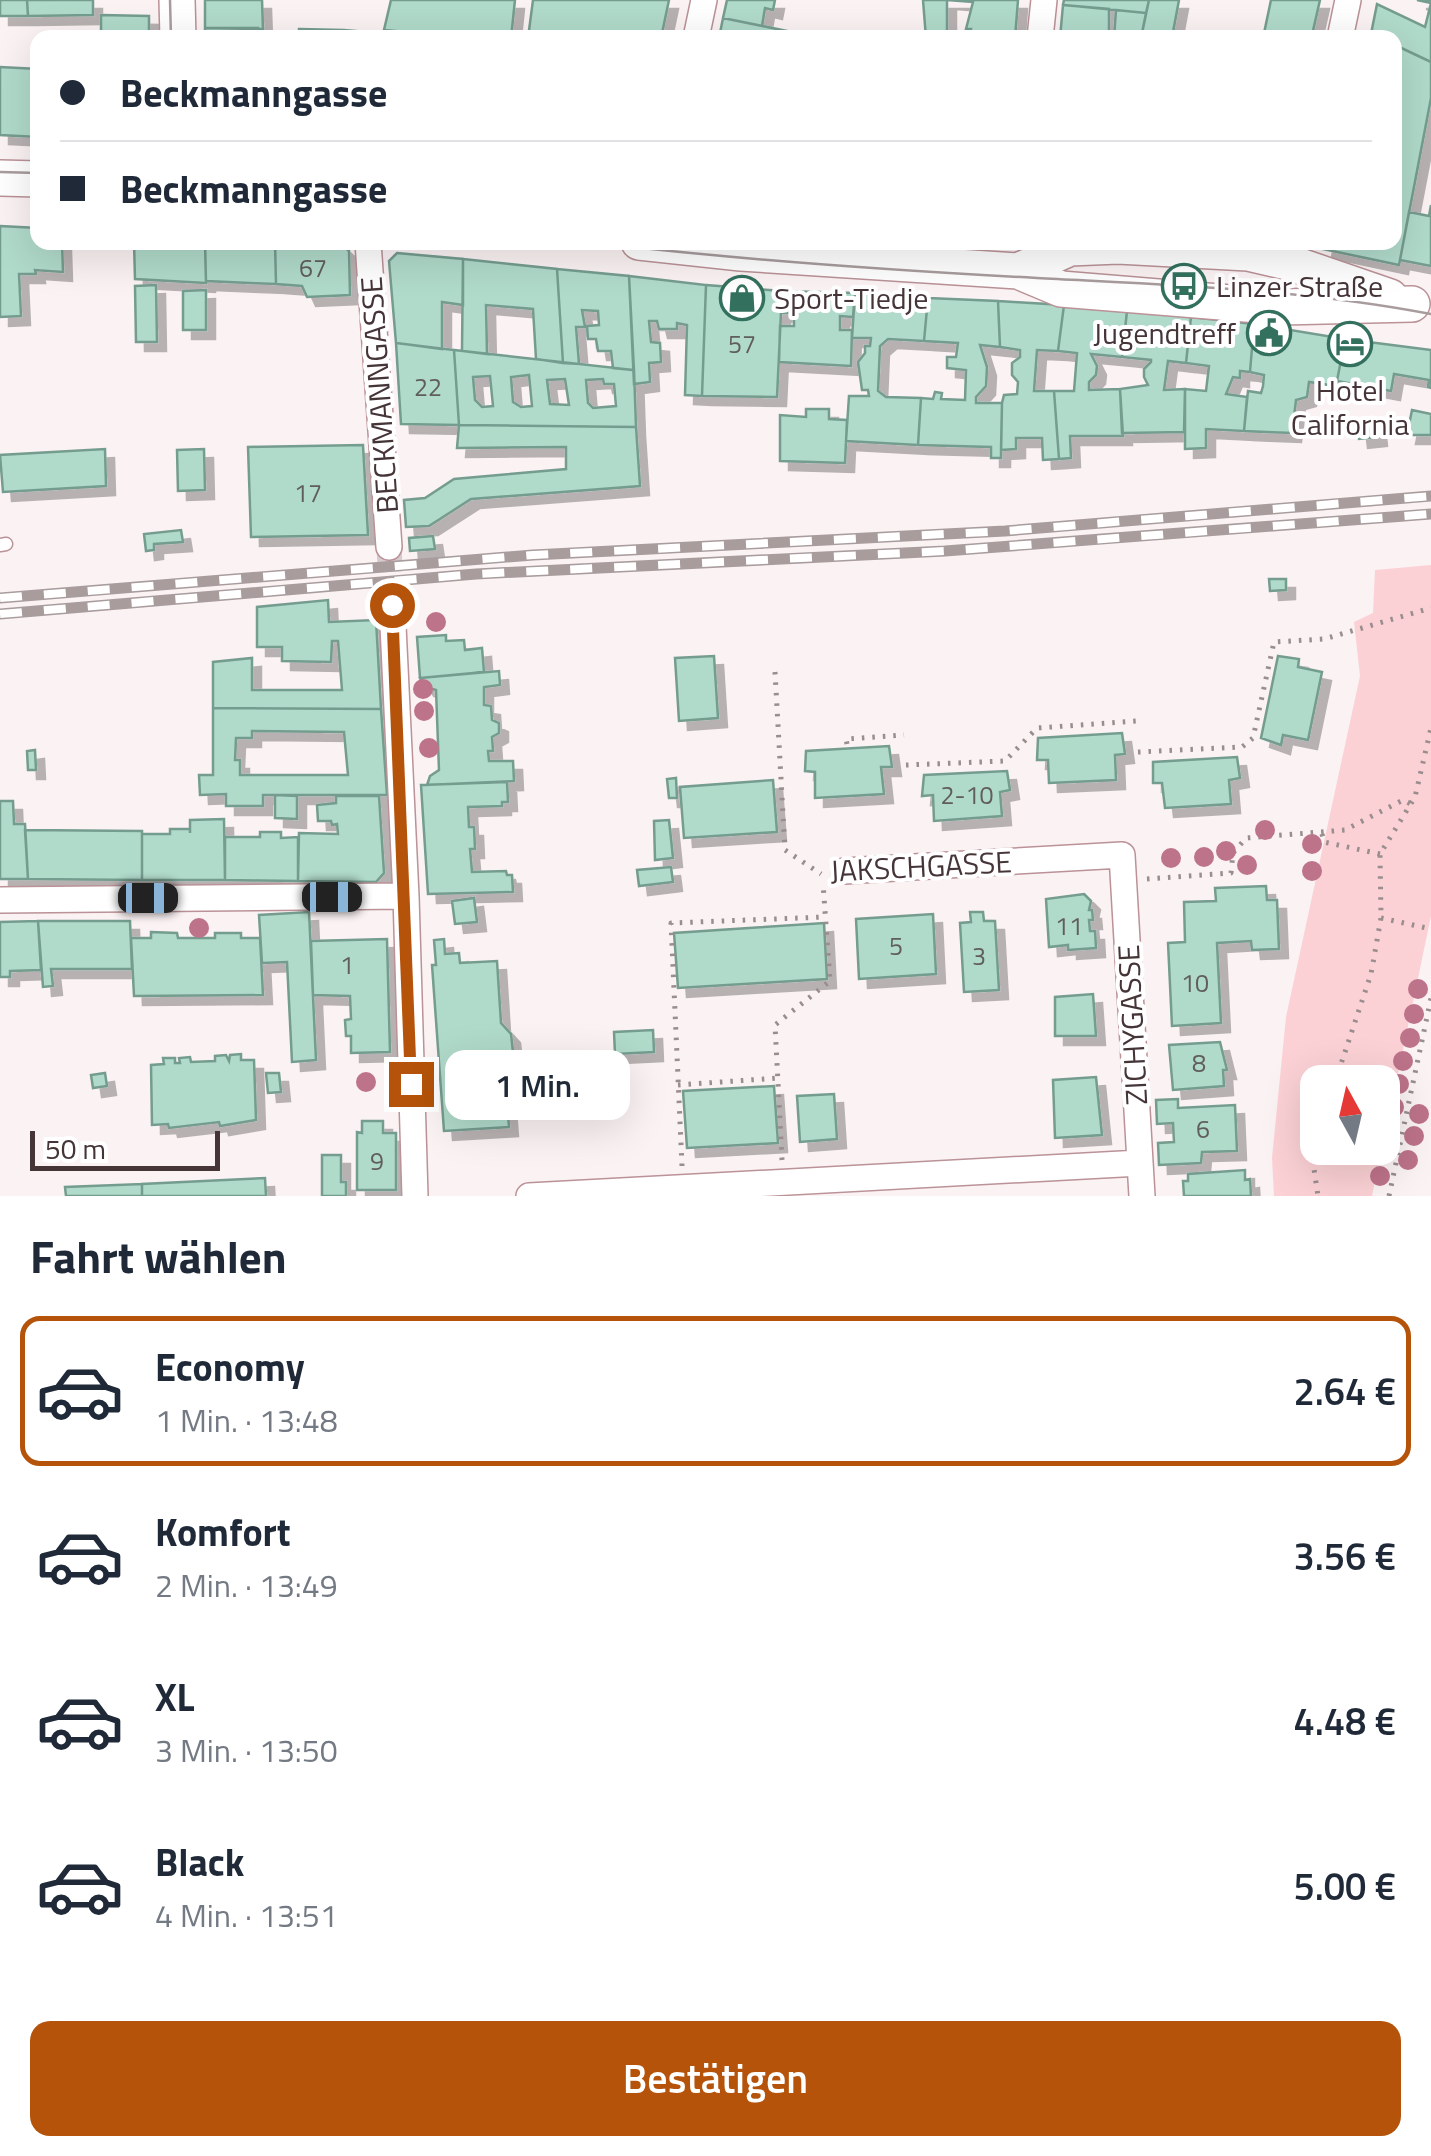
<!DOCTYPE html>
<html lang="de">
<head>
<meta charset="utf-8">
<style>
	body { margin:0; font-family:"Titillium Web",sans-serif; background:#f6f6f7; color:#1f2937; height:100vh; display:flex; flex-direction:column; font-size:38px; white-space:nowrap }
	* { box-sizing:border-box; margin:0 }
	p { font-size:32px; color:#747a83 }
	.icon { flex:none; width:55px; height:55px; fill:none; stroke:currentColor; stroke-width:2; stroke-linecap:round; stroke-linejoin:round }
	.map { position:relative; height:1196px; overflow:hidden }
	.drawer { display:flex; flex-direction:column; background:#fff; flex:1 }
	.drawer>* { flex:none }
	.top-card { position:absolute; left:30px; top:30px; width:1372px; height:220px; border-radius:20px; box-shadow:0 10px 40px #0002; display:grid; align-content:center; height:220px; padding:0 30px; background:#fff }
	.needle { width:65px; rotate:352deg }
	.fabs { position:absolute; left:1300px; top:1065px; display:grid; gap:20px }
	.fabs a { display:grid; place-items:center; width:100px; height:100px; border-radius:20px; background:#fff; box-shadow:0 10px 40px #0002; font-size:50px }
	.scale { position:absolute; left:30px; bottom:25px; width:190px; box-sizing:border-box; padding-left:10px; border:5px solid #453537; border-top:0; font-size:28px; line-height:35px; white-space:nowrap; color:#453537; -webkit-text-stroke:8px #fff; paint-order:stroke }
	.end { position:absolute; width:45px; height:45px; margin:-22px; border:12px solid #b45309; background:#fff; box-shadow:0 0 0 5px #fff }
	.from { border-radius:50% }
	.bubble { position:absolute; height:70px; border-radius:20px; background:#fff; box-shadow:0 10px 40px #0002; font-size:32px; font-weight:600; line-height:70px; text-align:center }
	.car { position:absolute; width:30px; height:60px; margin:-30px -15px; border-radius:12px; box-shadow:0 0 8px 2px #0007; background:linear-gradient(#222 24%,#8ab4d8 0 40%,#222 0 76%,#8ab4d8 0 86%,#222 0) }
	.top-card b { display:flex; align-items:center; gap:35px; height:95px; font-size:38px }
	.top-card b+b { border-top:2px solid #e0e1e3 }
	.top-card i { width:25px; height:25px; background:#1f2937 }
	ul { padding:0; list-style:none }
	li { display:flex; align-items:center; gap:30px; height:150px; margin:0 20px 15px; padding:0 10px; border:5px solid transparent; border-radius:20px }
	li div { flex:1 }
	li b { display:block; font-size:38px }
	li em { font-style:normal; font-weight:600 }
	li.current { border-color:#b45309 }
	li>.icon { width:90px; height:90px; stroke-width:1.5 }
	h2 { padding:0 30px; font-size:45px; line-height:120px }
	.action { display:flex; gap:20px; margin-top:auto; padding:20px 30px }
	.action a { flex:1; height:115px; border-radius:20px; background:#b45309; color:#fff; font-size:40px; font-weight:600; line-height:115px; text-align:center }
	.map>svg:first-child { display:block }
</style>
</head>
<body>
<div class="map">
<svg width="1431" height="1196" viewBox="0 0 1431 1196">
	<defs>
		<filter id="shadow"><feDropShadow dx="9" dy="9" stdDeviation="0" flood-color="#0004"/></filter>
	</defs>
	<rect width="100%" height="100%" fill="#fbf2f3"/>
	<path fill="#fbd1d5" d="M1431 565V916L1383 1145 1382 1082H1318V1148H1382L1372 1196H1274L1272 1158 1286 1017 1360 676 1354 622 1373 613 1375 570Z"/>
	<path fill="#b0daca" stroke="#759d8f" stroke-width="2.5" fill-rule="evenodd" filter="url(#shadow)" d="M0 0H27L28 16H0Z
		M27 0H93V15L28 16Z
		M205 0H262L263 29 205 28Z
		M391 0H515L511 38H438V35L384 30Z
		M533 0H669L661 38H528Z
		M727 0H775L773 10 765 8 762 26 723 18Z
		M923 0H1018L1015 38H970L971 29H966L973 2 947 0V38H926Z
		M1064 0H1149L1146 13 1063 5Z
		M1149 0H1179L1173 32 1197 38H1141Z
		M1271 0H1320L1312 35 1263 38Z
		M1417 0H1431V62L1395 45V38L1371 34 1377 4 1425 27 1431 3Z
		M1063 5 1109 9V38H1060Z
		M1116 10 1146 13 1141 38H1114Z
		M101 15 149 16V38H89L101 36Z
		M723 18 787 31 785 38H719Z
		M205 28H258V38H205Z
		M299 29 344 30 366 32V38H299Z
		M1395 45 1431 62V98L1399 265 1323 249 1324 242H1395V141H1398L1399 132 1395 131Z
		M0 67 38 69V137L0 135Z
		M1431 205V266L1400 260 1409 212 1429 216Z
		M0 226 38 228V242H62L63 272 35 270 36 274H19L21 316 0 317Z
		M134 242H205L206 283 135 279Z
		M205 242H275L276 284 206 281Z
		M275 242 341 244 349 251 350 295 307 297 302 286 276 284Z
		M397 253 463 259V305L442 302V349L396 343 389 261Z
		M463 259 557 269 563 363 536 359 533 309 486 305 487 354 462 351Z
		M557 269 629 276 634 370 613 368 611 351H598L596 339H588L587 326 599 325 598 311 582 310 585 327H576L579 364 563 363Z
		M629 276 706 285 702 396 685 395 687 325 677 323V329H659L657 321H649L651 342 660 343 661 362 649 363 650 382 634 384Z
		M156 285 157 342H136L135 286Z
		M706 285 782 291 777 397 702 396Z
		M206 290V330H183V291Z
		M782 291 855 293 853 317 840 316V330H852L851 366 779 362 780 326H794V313H781Z
		M855 293 928 298 924 341 888 339 880 346 878 391 886 397 921 398 918 445 846 441 849 396H869L868 390H862L858 362 865 353V346H870L871 338H852Z
		M928 298 998 301 1000 347 980 345 987 367 986 386 976 397V403H1002L1001 458H991V447L918 445 921 398 933 399 935 392 942 393 941 399 965 400 966 370 947 368V357H956L958 343 924 341Z
		M998 301 1064 305 1058 351 1037 350 1034 391H1054L1059 459 1043 460 1042 438H1016V449L1001 450 1002 403 1004 395 1017 394 1018 382 1012 375V363L1020 357V350L1000 347Z
		M1064 305 1127 311 1122 357 1091 354 1097 366 1096 375 1089 382V390L1120 389 1123 436H1070L1071 458 1059 459 1054 391H1074L1077 353 1058 351Z
		M1127 311 1191 317 1186 363 1168 361 1164 390 1185 389 1184 432 1122 433 1120 389 1148 385 1144 377V369L1151 362V360L1122 357Z
		M1191 317 1254 324 1250 372 1240 371V378L1233 377 1226 394 1247 397 1244 431 1206 429V448L1185 449V389L1206 391 1209 366 1186 363Z
		M1254 324 1345 339 1336 386 1309 382 1307 397 1296 400 1292 433 1244 431 1248 391 1261 393 1263 386 1264 375 1250 372Z
		M1345 339 1431 350V388L1428 387 1429 380 1394 374 1391 391 1337 381Z
		M396 343 454 350 459 425 401 424Z
		M454 350 634 370 636 427 459 425ZM529 375 532 406 521 407 513 402 511 377ZM490 376 493 406 482 407 475 400 473 377ZM565 379 569 405 550 404 547 380ZM603 379 604 384H614L616 406 593 408 588 403 586 380Z
		M806 409H829V419L847 420 845 463 780 461V415L806 417Z
		M1412 410 1431 414V435H1407Z
		M1376 419 1378 437 1359 439 1357 421Z
		M459 425 636 427 640 486 471 499 429 526 406 527 404 500 425 498 454 479 566 469V447L457 448Z
		M363 445 368 535 251 537 248 447Z
		M105 449 106 486 3 492 0 455Z
		M204 449 205 490 178 491 177 450Z
		M181 530 183 542 154 544V550L146 551 144 534Z
		M433 536 435 549 410 551 409 538Z
		M1269 579H1286V590L1270 591Z
		M328 600 329 622 376 620 381 709 213 708V662L252 658V690H342L338 641H332L331 662 282 661V647H257V607Z
		M446 635V641L464 640 465 650 482 648 484 672 420 678 417 637Z
		M714 656 718 718 679 721 675 658Z
		M1278 656 1299 659 1298 667 1322 672 1308 740 1283 735 1281 745 1261 738Z
		M499 671 500 685 484 687V705L491 706 492 720 499 723V733L492 737 493 751H488L489 761H513L514 781 427 785 430 776 439 770 436 690 425 687 420 678Z
		M213 708 381 709 387 795H263V806H226V794L200 795 199 775H213ZM252 731 344 732 348 775H240V760H235L236 738H252Z
		M1122 733 1125 754 1115 755 1116 780 1049 783 1048 760H1037L1038 738Z
		M889 746 892 767H881L884 794 815 798V772L805 771 806 751Z
		M35 750 36 770H28L27 751Z
		M1237 757 1240 778 1229 780 1231 804 1165 808 1162 783H1153V762Z
		M1007 771 1010 790 1000 792 1002 816 934 821 933 795 922 796 924 775Z
		M676 778 677 798H669L667 779Z
		M773 780 777 832 684 838 680 787Z
		M507 782 508 802H502V806L468 807 469 827H474L475 849H470L472 872 506 871 507 875H512L513 892 428 894 421 785Z
		M275 795 297 796V819L275 818Z
		M336 796H379L384 873 376 882 298 881 299 833 338 834 337 824 332 825 331 821H318L317 805 336 803Z
		M0 801H13L14 824H25L28 879H0Z
		M224 819 225 880H142V834H170V829H190V833V820Z
		M669 820 673 858 655 860 654 821Z
		M25 830 142 831V880L28 879Z
		M260 832H281V838L298 837V881L225 880V837H260Z
		M671 867 673 882 639 886 637 870Z
		M1266 886 1267 900H1277L1279 949 1252 950 1251 941 1217 943 1221 1023 1172 1026 1168 943 1185 942 1184 902 1216 901 1215 888Z
		M1084 894 1091 901 1089 910H1092L1093 920H1089L1090 931H1095L1096 948 1068 950V945L1049 947 1046 899Z
		M474 898 477 922 455 924 452 901Z
		M309 912 316 1060 292 1062 287 962 262 963 259 915Z
		M970 912H983L984 921H995L999 990 964 992 960 923 971 922Z
		M933 914 936 974 859 979 856 919Z
		M38 921 41 970 10 971V977H0V922Z
		M38 921H130L132 969H51L53 986 43 987Z
		M824 923 827 979 678 988 674 933Z
		M151 932 177 933 178 938H215V933H241V938H260L263 995 134 996 131 938H151Z
		M387 939 390 1052 351 1053V1036H346L345 1020 351 1019 350 996 313 995 311 941Z
		M444 939 445 954 459 953 460 963 497 961 501 1023 511 1034 513 1052 504 1066 509 1127 444 1131 432 965H436L434 940Z
		M1093 994 1096 1036H1055V997Z
		M653 1030 654 1052 615 1054 614 1032Z
		M1220 1042 1227 1070H1223L1224 1086 1173 1090 1169 1045Z
		M241 1054V1060H254L256 1120 220 1126 219 1122 169 1128 168 1124 152 1125 151 1065 164 1064 163 1058H175V1063H180L179 1058 190 1057 191 1062 215 1061V1056L226 1055 229 1061 230 1055Z
		M105 1073 107 1086 93 1088 91 1075Z
		M266 1073H279L281 1092 268 1093Z
		M1096 1077 1102 1135 1055 1138 1053 1080Z
		M774 1086 778 1143 687 1148 683 1091Z
		M834 1094 837 1139 800 1142 797 1096Z
		M1178 1099V1108L1235 1105 1237 1151 1202 1152 1201 1163 1159 1165 1158 1143 1174 1142 1173 1123 1157 1124 1156 1100Z
		M362 1121H383V1133H396V1190H357V1132L362 1133Z
		M322 1155H341V1182H346V1196H322Z
		M1245 1170V1180L1250 1179 1251 1196H1184L1183 1181H1188V1174Z
		M265 1178 266 1196H142V1184Z
		M142 1184V1196H66L65 1187Z"/>
	<g fill="none" stroke-linecap="round" stroke-linejoin="round">
		<path stroke="#d7cccd" stroke-width="25" stroke-dasharray="25 12" stroke-linecap="butt" d="M389 547 392 605"/>
		<defs>
			<path id="lane" d="M0 545 6 544"/>
			<path id="street" d="M696 38 704 0
				M1040 38 1044 0
				M1340 38 1348 0
				M368 242 389 547
				M392 605 406 896 415 1196
				M844 871 1122 855 1142 1196
				M0 900 406 896
				M529 1196 1140 1163"/>
			<path id="secondary" d="M177 0 178 38
				M0 178 38 179
				M639 242 741 253 1018 271 1061 289 1281 307 1412 304
				M1018 271 1070 248 1118 246 1248 253 1291 263 1390 297"/>
		</defs>
		<use href="#lane" stroke="#ba9297" stroke-width="15"/>
		<use href="#street" stroke="#ba9297" stroke-width="28"/>
		<use href="#secondary" stroke="#ba9297" stroke-width="38"/>
		<path stroke="#998d8e" stroke-width="5" stroke-dasharray="2.5 8" stroke-linecap="butt" d="M775 672 785 850 821 874
			M847 744 846 739 904 735
			M1138 752 1242 747 1253 738 1274 642 1324 639 1431 608
			M906 765 1005 761 1037 728 1136 721
			M1322 834 1324 842 1380 854
			M1147 879 1231 873 1233 853 1246 838 1345 830 1403 800 1411 804
			M1381 918 1431 929
			M1335 1082 1371 974 1381 918 1380 854 1415 797 1431 728
			M678 1085 778 1078
			M1318 1139 1314 1169 1318 1196
			M782 1160 775 1025 830 981 823 883
			M682 1166 671 923 825 917
			M1389 1196 1431 998"/>
		<use href="#lane" stroke="#fff" stroke-width="12"/>
		<use href="#street" stroke="#fff" stroke-width="25"/>
		<use href="#secondary" stroke="#fff" stroke-width="35"/>
		<path stroke="#a89c9d" stroke-width="2.5" d="M170 0 171 38
			M0 172 38 173
			M589 242C738 260 887 270 1037 278 1169 285 1301 289 1431 314"/>
		<defs>
			<path id="rail" d="M0 598 533 555 1005 531 1431 496
				M0 614 476 574 945 551 1431 514"/>
		</defs>
		<use href="#rail" stroke="#a89c9d" stroke-width="11"/>
		<use href="#rail" stroke="#fff" stroke-width="8" stroke-dasharray="22" stroke-linecap="butt"/>
	</g>
	<g fill="#bd738a">
		<circle cx="436" cy="622" r="10"/>
		<circle cx="423" cy="689" r="10"/>
		<circle cx="424" cy="711" r="10"/>
		<circle cx="429" cy="748" r="10"/>
		<circle cx="1265" cy="830" r="10"/>
		<circle cx="1312" cy="844" r="10"/>
		<circle cx="1226" cy="851" r="10"/>
		<circle cx="1204" cy="857" r="10"/>
		<circle cx="1171" cy="858" r="10"/>
		<circle cx="1247" cy="865" r="10"/>
		<circle cx="1312" cy="871" r="10"/>
		<circle cx="199" cy="928" r="10"/>
		<circle cx="1418" cy="989" r="10"/>
		<circle cx="1414" cy="1014" r="10"/>
		<circle cx="1410" cy="1038" r="10"/>
		<circle cx="1403" cy="1061" r="10"/>
		<circle cx="366" cy="1082" r="10"/>
		<circle cx="1399" cy="1084" r="10"/>
		<circle cx="1394" cy="1107" r="10"/>
		<circle cx="1419" cy="1114" r="10"/>
		<circle cx="1414" cy="1136" r="10"/>
		<circle cx="1408" cy="1160" r="10"/>
		<circle cx="1380" cy="1176" r="10"/>
	</g>
	<g fill="none" stroke-linecap="round" stroke-linejoin="round">
		<path stroke="#b45309" stroke-width="12" d="M392 605 411 1084"/>
	</g>
	<defs>
		<symbol id="bus-ring" viewBox="-11 -11 22 22"><circle r="9.5" fill="#fff" stroke="#33715e" stroke-width="1.5"/><path d="M-5-6H5V4H4V6H2V4H-2V6H-4V4H-5ZM-3.5-4V0h7V-4ZM-3.5 1.2v1.5H-2V1.2ZM2 1.2v1.5H3.5V1.2Z" fill="#33715e"/></symbol>
		<symbol id="shop-ring" viewBox="-11 -11 22 22"><circle r="9.5" fill="#fff" stroke="#33715e" stroke-width="1.5"/><path d="M-5-2.5h2.3a2.7 3.5 0 0 1 5.4 0H5L5.5 6h-11ZM-1.5-2.5h3a1.5 2.3 0 0 0-3 0Z" fill="#33715e"/></symbol>
		<symbol id="civic-ring" viewBox="-11 -11 22 22"><circle r="9.5" fill="#fff" stroke="#33715e" stroke-width="1.5"/><path d="M-.6-6.5H3V-4.5H.6V-3L4-1V1h2V6H-6V1h2V-1L-.6-3ZM-1.2 2.5V6h2.4V2.5Z" fill="#33715e"/></symbol>
		<symbol id="hotel-ring" viewBox="-11 -11 22 22"><circle r="9.5" fill="#fff" stroke="#33715e" stroke-width="1.5"/><path d="M-6-4.5h1.5V1H6V5H4.5V3h-9V5H-6ZM-4 0a1.8 1.8 0 1 1 3.6 0ZM.5 0V-2.5h3Q6-2.5 6 0Z" fill="#33715e"/></symbol>
	</defs>
	<g fill-rule="evenodd">
		<use href="#bus-ring" x="1159" y="261" width="50" height="50"/>
		<use href="#shop-ring" x="717" y="273" width="50" height="50"/>
		<use href="#civic-ring" x="1244" y="308" width="50" height="50"/>
		<use href="#hotel-ring" x="1325" y="319" width="50" height="50"/>
	</g>
	<g text-anchor="middle" dominant-baseline="central" stroke-width="8" stroke-linejoin="round" paint-order="stroke">
		<g font-size="25" fill="#605e5c">
			<text x="313" y="268">67</text>
			<text x="742" y="344">57</text>
			<text x="428" y="387">22</text>
			<text x="308" y="493">17</text>
			<text x="967" y="795">2-10</text>
			<text x="1069" y="926">11</text>
			<text x="896" y="946">5</text>
			<text x="979" y="956">3</text>
			<text x="347" y="965">1</text>
			<text x="1195" y="983">10</text>
			<text x="1199" y="1063">8</text>
			<text x="1203" y="1129">6</text>
			<text x="377" y="1161">9</text>
		</g>
		<g font-size="30" fill="#453537" stroke="#fff" text-anchor="start">
			<text x="1216" y="286">Linzer Straße</text>
			<text x="774" y="298">Sport-Tiedje</text>
			<text x="1236" y="333" text-anchor="end">Jugendtreff</text>
			<text x="1350" y="390" text-anchor="middle">Hotel<tspan x="1350" dy="34">California</tspan></text>
		</g>
		<g font-size="30" fill="#453537" stroke="#fff">
			<text transform="translate(379 395) rotate(-94)">BECKMANNGASSE</text>
			<text transform="translate(921 866) rotate(-3)">JAKSCHGASSE</text>
			<text transform="translate(1132 1025) rotate(-93)">ZICHYGASSE</text>
		</g>
	</g>
</svg>
<div class="fabs">
<a><svg class="needle" viewBox="-14 -14 28 28"><path d="M0-13l5 13h-10z" fill="#e53935"/><path d="M0 13l5-13h-10z" fill="#747a83"/></svg></a>
</div>
<div class="scale">50 m</div>
<i class="end from" style="left:392px;top:605px"></i>
<i class="end" style="left:411px;top:1084px"></i>
<div class="bubble" style="left:445px;top:1050px;width:185px">1 Min.</div>
<i class="car" style="left:332px;top:897px;rotate:90deg"></i>
<i class="car" style="left:148px;top:898px;rotate:90deg"></i>
<div class="top-card">
<b><i class="from"></i>Beckmanngasse</b>
<b><i></i>Beckmanngasse</b>
</div>
</div>
<section class="drawer">
<h2>Fahrt wählen</h2>
<ul>
<li class="current"><svg class="icon" aria-label="car" viewBox="0 0 24 24"><path d="M5 17H2v-5l4-1 3-4h7l3 4 3 1v5h-3M9 17h6M6 11h13"/><circle cx="7" cy="17" r="2"/><circle cx="17" cy="17" r="2"/></svg><div><b>Economy</b><p>1 Min. · 13:48</p></div><em>2.64 €</em></li>
<li><svg class="icon" aria-label="car" viewBox="0 0 24 24"><path d="M5 17H2v-5l4-1 3-4h7l3 4 3 1v5h-3M9 17h6M6 11h13"/><circle cx="7" cy="17" r="2"/><circle cx="17" cy="17" r="2"/></svg><div><b>Komfort</b><p>2 Min. · 13:49</p></div><em>3.56 €</em></li>
<li><svg class="icon" aria-label="car" viewBox="0 0 24 24"><path d="M5 17H2v-5l4-1 3-4h7l3 4 3 1v5h-3M9 17h6M6 11h13"/><circle cx="7" cy="17" r="2"/><circle cx="17" cy="17" r="2"/></svg><div><b>XL</b><p>3 Min. · 13:50</p></div><em>4.48 €</em></li>
<li><svg class="icon" aria-label="car" viewBox="0 0 24 24"><path d="M5 17H2v-5l4-1 3-4h7l3 4 3 1v5h-3M9 17h6M6 11h13"/><circle cx="7" cy="17" r="2"/><circle cx="17" cy="17" r="2"/></svg><div><b>Black</b><p>4 Min. · 13:51</p></div><em>5.00 €</em></li>
</ul>
<div class="action"><a>Bestätigen</a></div>
</section>
</body>
</html>
